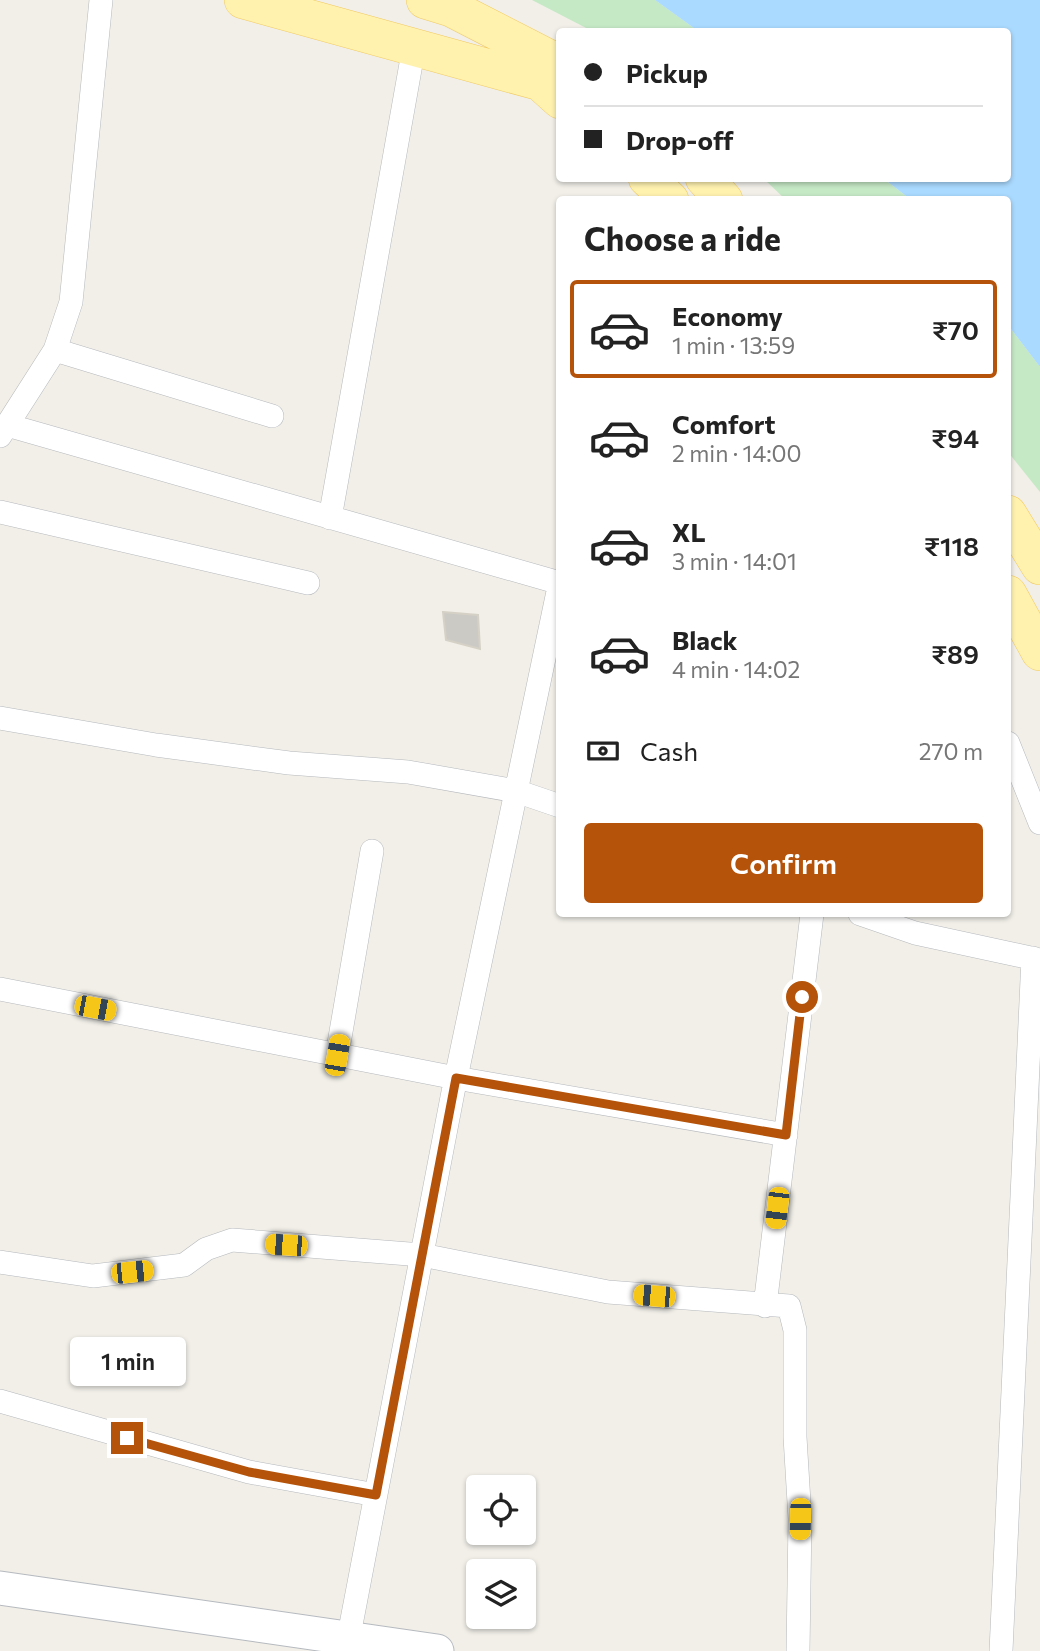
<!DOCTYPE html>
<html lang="en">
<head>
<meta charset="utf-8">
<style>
	body { margin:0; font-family:Commissioner,sans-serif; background:#f6f6f6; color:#222; height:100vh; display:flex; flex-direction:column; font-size:26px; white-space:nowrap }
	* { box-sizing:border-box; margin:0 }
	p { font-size:23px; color:#767676 }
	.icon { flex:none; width:38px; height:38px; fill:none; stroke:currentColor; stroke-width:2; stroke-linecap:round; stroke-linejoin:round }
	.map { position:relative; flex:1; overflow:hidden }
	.panel { position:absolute; left:556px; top:196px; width:455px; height:721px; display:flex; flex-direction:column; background:#fff; border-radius:7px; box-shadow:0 2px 5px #0004 }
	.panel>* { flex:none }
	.top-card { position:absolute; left:556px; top:28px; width:455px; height:154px; border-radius:7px; box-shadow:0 2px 5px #0004; display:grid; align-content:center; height:154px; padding:0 28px; background:#fff }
	.controls { position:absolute; left:466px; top:1475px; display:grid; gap:14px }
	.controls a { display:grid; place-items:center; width:70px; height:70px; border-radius:7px; background:#fff; box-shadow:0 2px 5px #0004; font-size:35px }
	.end { position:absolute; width:32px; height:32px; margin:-16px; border:9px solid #b45309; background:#fff; box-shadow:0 0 0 4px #fff }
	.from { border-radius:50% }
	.bubble { position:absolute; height:49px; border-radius:7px; background:#fff; box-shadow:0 2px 5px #0004; font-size:23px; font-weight:600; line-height:49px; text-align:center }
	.car { position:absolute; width:21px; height:42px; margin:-21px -10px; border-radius:9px; box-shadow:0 0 5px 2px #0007; background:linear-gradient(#f5c518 24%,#345 0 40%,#f5c518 0 76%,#345 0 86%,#f5c518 0) }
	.top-card b { display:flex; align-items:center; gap:24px; height:66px; font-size:26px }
	.top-card b+b { border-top:2px solid #e0e0e0 }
	.top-card i { width:18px; height:18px; background:#222 }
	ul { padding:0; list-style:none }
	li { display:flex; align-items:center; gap:21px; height:98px; margin:0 14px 10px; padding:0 14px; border:4px solid transparent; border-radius:7px }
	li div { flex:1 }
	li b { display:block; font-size:26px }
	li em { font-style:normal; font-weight:600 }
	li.on { border-color:#b45309 }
	li>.icon { width:63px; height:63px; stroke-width:1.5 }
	h2 { padding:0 28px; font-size:32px; line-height:84px }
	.pay { display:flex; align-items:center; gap:18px; height:77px; padding:0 28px; font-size:26px }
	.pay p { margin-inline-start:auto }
	.cta { display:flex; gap:14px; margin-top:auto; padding:14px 28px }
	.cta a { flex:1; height:80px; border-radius:7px; background:#b45309; color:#fff; font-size:28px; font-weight:600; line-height:80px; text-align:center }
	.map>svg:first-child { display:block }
</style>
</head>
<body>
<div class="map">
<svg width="1040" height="1651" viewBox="0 0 1040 1651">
	<rect width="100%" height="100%" fill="#f1efe8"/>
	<path fill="#c5e8c5" d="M532 0H655L698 31H592Z
		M764 179H884L910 199H785Z
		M1008 325 1040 367V492L1008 452Z"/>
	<path fill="#aadaff" d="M655 0H1040V367L1008 325V200L910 199 884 179 1008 178V32L698 31Z"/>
	<path fill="#cccac5" stroke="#d6d1c6" stroke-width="2" d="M443 612 478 615 480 649 446 640Z"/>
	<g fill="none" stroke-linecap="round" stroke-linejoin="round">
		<defs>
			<path id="minor" d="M55 350 272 416
				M7 425 560 583
				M0 436 55 350 71 302 101 0
				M0 512 308 583
				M330 518 414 47
				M0 718 156 745 289 763 408 772 516 791 560 806
				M1008 743 1040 823
				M860 914 915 933 1040 960
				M0 989 456 1078 786 1135
				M337 1055 372 851
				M0 1262 93 1276 184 1265 206 1249 232 1240 422 1255 608 1292 789 1306 795 1330V1437L800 1519 798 1651
				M765 1306 812 914
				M0 1401 249 1472 376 1495
				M346 1651 453 1092 560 582
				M1001 1651 1033 958"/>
			<path id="secondary" d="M0 1588 437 1651"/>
			<path id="primary" d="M243 0 540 82 560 100
				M425 0 451 8 560 64
				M647 178 670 200
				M704 178 724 200
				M1008 514 1040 566
				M1008 594 1040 652"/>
		</defs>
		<use href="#minor" stroke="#b5b8bc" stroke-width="24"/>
		<use href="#secondary" stroke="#b6babf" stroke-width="35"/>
		<use href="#primary" stroke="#f2c960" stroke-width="38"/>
		<use href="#minor" stroke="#fff" stroke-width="23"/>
		<use href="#secondary" stroke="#fff" stroke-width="33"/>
		<use href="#primary" stroke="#fff2af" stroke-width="37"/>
	</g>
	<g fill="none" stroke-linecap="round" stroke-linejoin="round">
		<path stroke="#b45309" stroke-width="9" d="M127 1438 249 1472 376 1495 456 1078 786 1135 802 997"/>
	</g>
</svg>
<div class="controls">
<a><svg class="icon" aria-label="locate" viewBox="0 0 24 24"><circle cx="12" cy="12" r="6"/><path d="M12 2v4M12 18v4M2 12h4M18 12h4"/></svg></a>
<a><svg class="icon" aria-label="layers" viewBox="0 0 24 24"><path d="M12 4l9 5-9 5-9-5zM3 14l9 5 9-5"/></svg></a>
</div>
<i class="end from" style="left:802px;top:997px"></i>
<i class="end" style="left:127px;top:1438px"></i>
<div class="bubble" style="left:70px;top:1337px;width:116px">1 min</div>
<i class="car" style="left:95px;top:1008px;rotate:101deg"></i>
<i class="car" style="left:337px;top:1055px;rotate:10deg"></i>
<i class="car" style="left:777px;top:1208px;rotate:187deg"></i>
<i class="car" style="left:286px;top:1245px;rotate:274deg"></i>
<i class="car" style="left:132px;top:1272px;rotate:84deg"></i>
<i class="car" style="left:654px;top:1296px;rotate:275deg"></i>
<i class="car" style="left:800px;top:1519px;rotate:181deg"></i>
<div class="top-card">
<b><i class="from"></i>Pickup</b>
<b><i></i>Drop-off</b>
</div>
<section class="panel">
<h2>Choose a ride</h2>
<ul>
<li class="on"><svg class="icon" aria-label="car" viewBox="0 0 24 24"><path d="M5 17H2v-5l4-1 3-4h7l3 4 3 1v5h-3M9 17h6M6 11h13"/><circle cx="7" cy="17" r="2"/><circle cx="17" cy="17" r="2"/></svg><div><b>Economy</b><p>1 min · 13:59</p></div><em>₹70</em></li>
<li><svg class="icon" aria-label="car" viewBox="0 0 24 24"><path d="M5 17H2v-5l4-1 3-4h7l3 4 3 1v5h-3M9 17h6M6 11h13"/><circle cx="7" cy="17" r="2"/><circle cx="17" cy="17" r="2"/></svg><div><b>Comfort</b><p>2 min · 14:00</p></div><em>₹94</em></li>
<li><svg class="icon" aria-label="car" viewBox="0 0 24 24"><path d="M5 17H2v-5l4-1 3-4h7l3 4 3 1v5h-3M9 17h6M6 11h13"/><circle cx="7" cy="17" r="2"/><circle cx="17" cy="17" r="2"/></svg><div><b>XL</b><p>3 min · 14:01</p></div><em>₹118</em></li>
<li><svg class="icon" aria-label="car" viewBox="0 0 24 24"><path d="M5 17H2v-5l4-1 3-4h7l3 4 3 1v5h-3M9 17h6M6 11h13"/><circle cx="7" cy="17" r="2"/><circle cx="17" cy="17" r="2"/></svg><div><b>Black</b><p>4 min · 14:02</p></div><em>₹89</em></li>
</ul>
<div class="pay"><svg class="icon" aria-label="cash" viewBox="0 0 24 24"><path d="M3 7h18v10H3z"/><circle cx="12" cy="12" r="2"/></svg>Cash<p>270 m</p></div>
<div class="cta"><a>Confirm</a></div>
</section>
</div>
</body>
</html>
